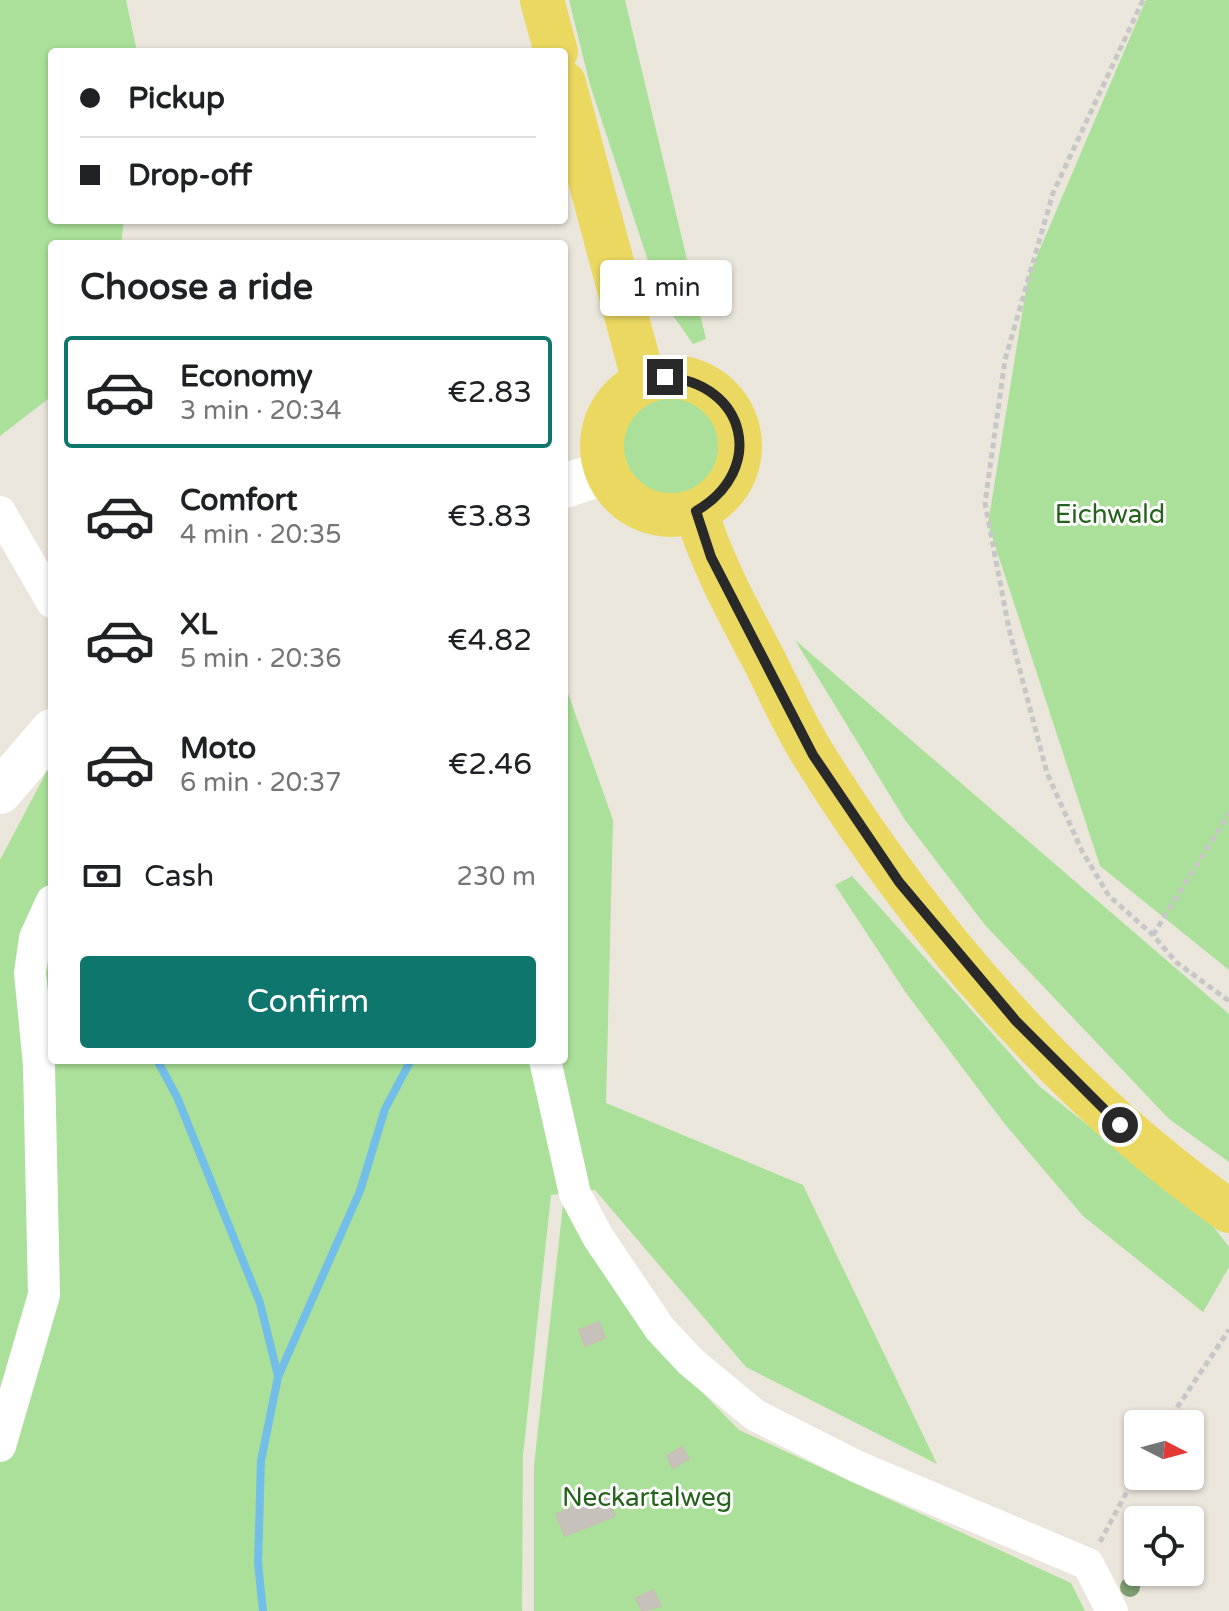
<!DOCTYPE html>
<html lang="en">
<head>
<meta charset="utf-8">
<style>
	body { margin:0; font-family:"Varela Round",sans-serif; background:#f2f2f2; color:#202124; height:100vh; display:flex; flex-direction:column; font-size:30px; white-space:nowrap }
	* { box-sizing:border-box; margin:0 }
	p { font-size:26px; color:#757577 }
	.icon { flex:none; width:44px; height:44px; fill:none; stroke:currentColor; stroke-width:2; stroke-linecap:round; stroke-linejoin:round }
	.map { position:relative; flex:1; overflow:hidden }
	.side { position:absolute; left:48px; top:240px; width:520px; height:824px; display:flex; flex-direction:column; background:#fff; border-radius:8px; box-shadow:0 2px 6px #0004 }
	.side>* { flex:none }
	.top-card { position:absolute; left:48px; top:48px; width:520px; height:176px; border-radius:8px; box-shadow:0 2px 6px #0004; display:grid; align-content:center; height:176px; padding:0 32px; background:#fff }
	.needle { width:52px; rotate:96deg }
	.tools { position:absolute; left:1124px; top:1410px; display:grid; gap:16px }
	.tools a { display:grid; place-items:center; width:80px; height:80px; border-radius:8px; background:#fff; box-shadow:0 2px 6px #0004; font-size:40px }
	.end { position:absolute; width:36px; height:36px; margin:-18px; border:10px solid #292929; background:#fff; box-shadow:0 0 0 4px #fff }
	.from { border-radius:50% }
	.bubble { position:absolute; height:56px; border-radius:8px; background:#fff; box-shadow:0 2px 6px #0004; font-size:26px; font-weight:600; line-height:56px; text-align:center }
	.top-card b { display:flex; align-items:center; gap:28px; height:76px; font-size:30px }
	.top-card b+b { border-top:2px solid #e0e0e0 }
	.top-card i { width:20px; height:20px; background:#202124 }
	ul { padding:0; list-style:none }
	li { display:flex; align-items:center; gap:24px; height:112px; margin:0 16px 12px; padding:0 16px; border:4px solid transparent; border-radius:8px }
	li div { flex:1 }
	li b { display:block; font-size:30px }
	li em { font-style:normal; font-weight:600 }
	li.current { border-color:#0f766e }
	li>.icon { width:72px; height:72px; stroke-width:1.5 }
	h2 { padding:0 32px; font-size:36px; line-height:96px }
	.pay { display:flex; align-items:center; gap:20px; height:88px; padding:0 32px; font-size:30px }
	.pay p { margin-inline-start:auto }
	.primary-button { display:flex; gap:16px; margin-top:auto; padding:16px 32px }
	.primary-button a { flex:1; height:92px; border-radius:8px; background:#0f766e; color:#fff; font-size:32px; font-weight:600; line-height:92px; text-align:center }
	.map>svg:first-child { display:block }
</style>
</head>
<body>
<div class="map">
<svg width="1229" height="1611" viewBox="0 0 1229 1611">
	<rect width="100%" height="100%" fill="#ebe6db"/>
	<path fill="#aae099" d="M0 0H126L137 52H52V220H124L121 244H52V396L0 436Z
		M569 0H625L706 339 693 344 660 297 590 85Z
		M1146 0H1229V970L1100 866 988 524 1028 277Z
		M615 448a54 54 0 1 1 108 0a54 54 0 1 1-108 0Z
		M795 640 1229 1014V1162L1169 1119 985 925 905 820Z
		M564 682 613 820 606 1103 803 1185 937 1464 746 1367 595 1190 551 1195 523 1455 522 1611H0V860L51 763 52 1060H564Z
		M852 876 1039 1086 1213 1226 1229 1247V1267L1203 1312 1083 1216 1004 1123 906 993 835 885Z
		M563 1205 659 1348 739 1430 1071 1583 1085 1611H534V1465Z"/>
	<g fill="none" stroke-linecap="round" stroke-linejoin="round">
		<path stroke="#72bee9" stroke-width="8" d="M157 1060 177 1097 260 1303 278 1376
			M263 1611 258 1563 261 1461 278 1377 360 1191 385 1109 411 1060"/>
	</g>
	<path fill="#c6c2bb" stroke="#c6c1b5" stroke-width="2" d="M599 1322 605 1338 585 1346 579 1330Z
		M682 1447 689 1459 673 1468 667 1456Z
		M606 1494 615 1516 565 1536 556 1514Z
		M653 1590 661 1606 642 1611 636 1598Z"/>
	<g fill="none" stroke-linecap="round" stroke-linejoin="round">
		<path stroke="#c7c7c7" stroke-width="5" stroke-dasharray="6 4" stroke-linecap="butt" d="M1143 0 1053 193 1005 360 985 503 1009 629 1047 773 1082 851 1109 896 1153 935 1176 962 1229 1001
			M1153 935 1229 813
			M1166 1424 1229 1330
			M1100 1542 1138 1471"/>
		<path stroke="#fff" stroke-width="32" d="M0 512 52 602
			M545 1060 575 1194 598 1237 660 1329 691 1362 755 1415 858 1467 1088 1564 1112 1611
			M0 1446 44 1295 39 1065 30 973 35 938 52 901"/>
		<path stroke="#fff" stroke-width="44" d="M564 486 607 472
			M0 792 52 731"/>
		<path stroke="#ebd860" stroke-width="44" d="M542 0 556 52
			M564 83 644 382
			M602 446a69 69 0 1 1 138 0a69 69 0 1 1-138 0Z
			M696 511C712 564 738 611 764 660 780 692 795 726 814 756 921 928 1064 1095 1229 1211"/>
	</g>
	<circle fill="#7e9e72" cx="1130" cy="1587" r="10"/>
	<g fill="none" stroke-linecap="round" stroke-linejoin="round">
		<path stroke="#292929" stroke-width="10" d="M665 377C747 383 767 470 696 511L711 557 813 755 899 882 1016 1021 1120 1125"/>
	</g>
	<g text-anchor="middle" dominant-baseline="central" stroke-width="6" stroke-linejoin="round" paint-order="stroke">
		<g font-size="26" fill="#24631c" stroke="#fff">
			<text x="1110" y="514">Eichwald</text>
			<text x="647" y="1497">Neckartalweg</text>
		</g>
	</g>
</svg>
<div class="tools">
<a><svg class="needle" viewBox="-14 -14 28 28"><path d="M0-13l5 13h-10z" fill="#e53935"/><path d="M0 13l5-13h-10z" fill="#757577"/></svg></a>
<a><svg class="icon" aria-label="locate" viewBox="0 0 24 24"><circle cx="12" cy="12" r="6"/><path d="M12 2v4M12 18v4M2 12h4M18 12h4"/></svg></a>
</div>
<i class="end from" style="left:1120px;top:1125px"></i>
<i class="end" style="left:665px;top:377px"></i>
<div class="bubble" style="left:600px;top:260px;width:132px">1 min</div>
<div class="top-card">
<b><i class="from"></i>Pickup</b>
<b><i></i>Drop-off</b>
</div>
<section class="side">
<h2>Choose a ride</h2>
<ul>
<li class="current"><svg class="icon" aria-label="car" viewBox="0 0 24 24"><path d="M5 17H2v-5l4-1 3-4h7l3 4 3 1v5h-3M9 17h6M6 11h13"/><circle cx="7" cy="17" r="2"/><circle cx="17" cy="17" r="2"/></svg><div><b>Economy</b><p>3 min · 20:34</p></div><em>€2.83</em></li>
<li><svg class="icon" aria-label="car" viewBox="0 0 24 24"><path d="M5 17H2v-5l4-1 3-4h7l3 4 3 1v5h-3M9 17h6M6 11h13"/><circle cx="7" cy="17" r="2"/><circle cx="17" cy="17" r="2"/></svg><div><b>Comfort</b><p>4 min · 20:35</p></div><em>€3.83</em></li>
<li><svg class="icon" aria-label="car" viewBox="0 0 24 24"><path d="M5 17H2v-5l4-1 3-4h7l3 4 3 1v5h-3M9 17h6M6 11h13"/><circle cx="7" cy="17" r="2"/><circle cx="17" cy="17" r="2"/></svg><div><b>XL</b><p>5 min · 20:36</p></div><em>€4.82</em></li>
<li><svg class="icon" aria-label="car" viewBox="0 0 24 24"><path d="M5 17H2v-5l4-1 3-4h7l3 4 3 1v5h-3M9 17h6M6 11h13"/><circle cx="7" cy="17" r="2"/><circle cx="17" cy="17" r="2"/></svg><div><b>Moto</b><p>6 min · 20:37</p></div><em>€2.46</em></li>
</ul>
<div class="pay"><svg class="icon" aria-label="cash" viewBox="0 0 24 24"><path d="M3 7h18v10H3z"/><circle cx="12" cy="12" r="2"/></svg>Cash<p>230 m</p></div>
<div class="primary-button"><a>Confirm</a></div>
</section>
</div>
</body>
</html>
